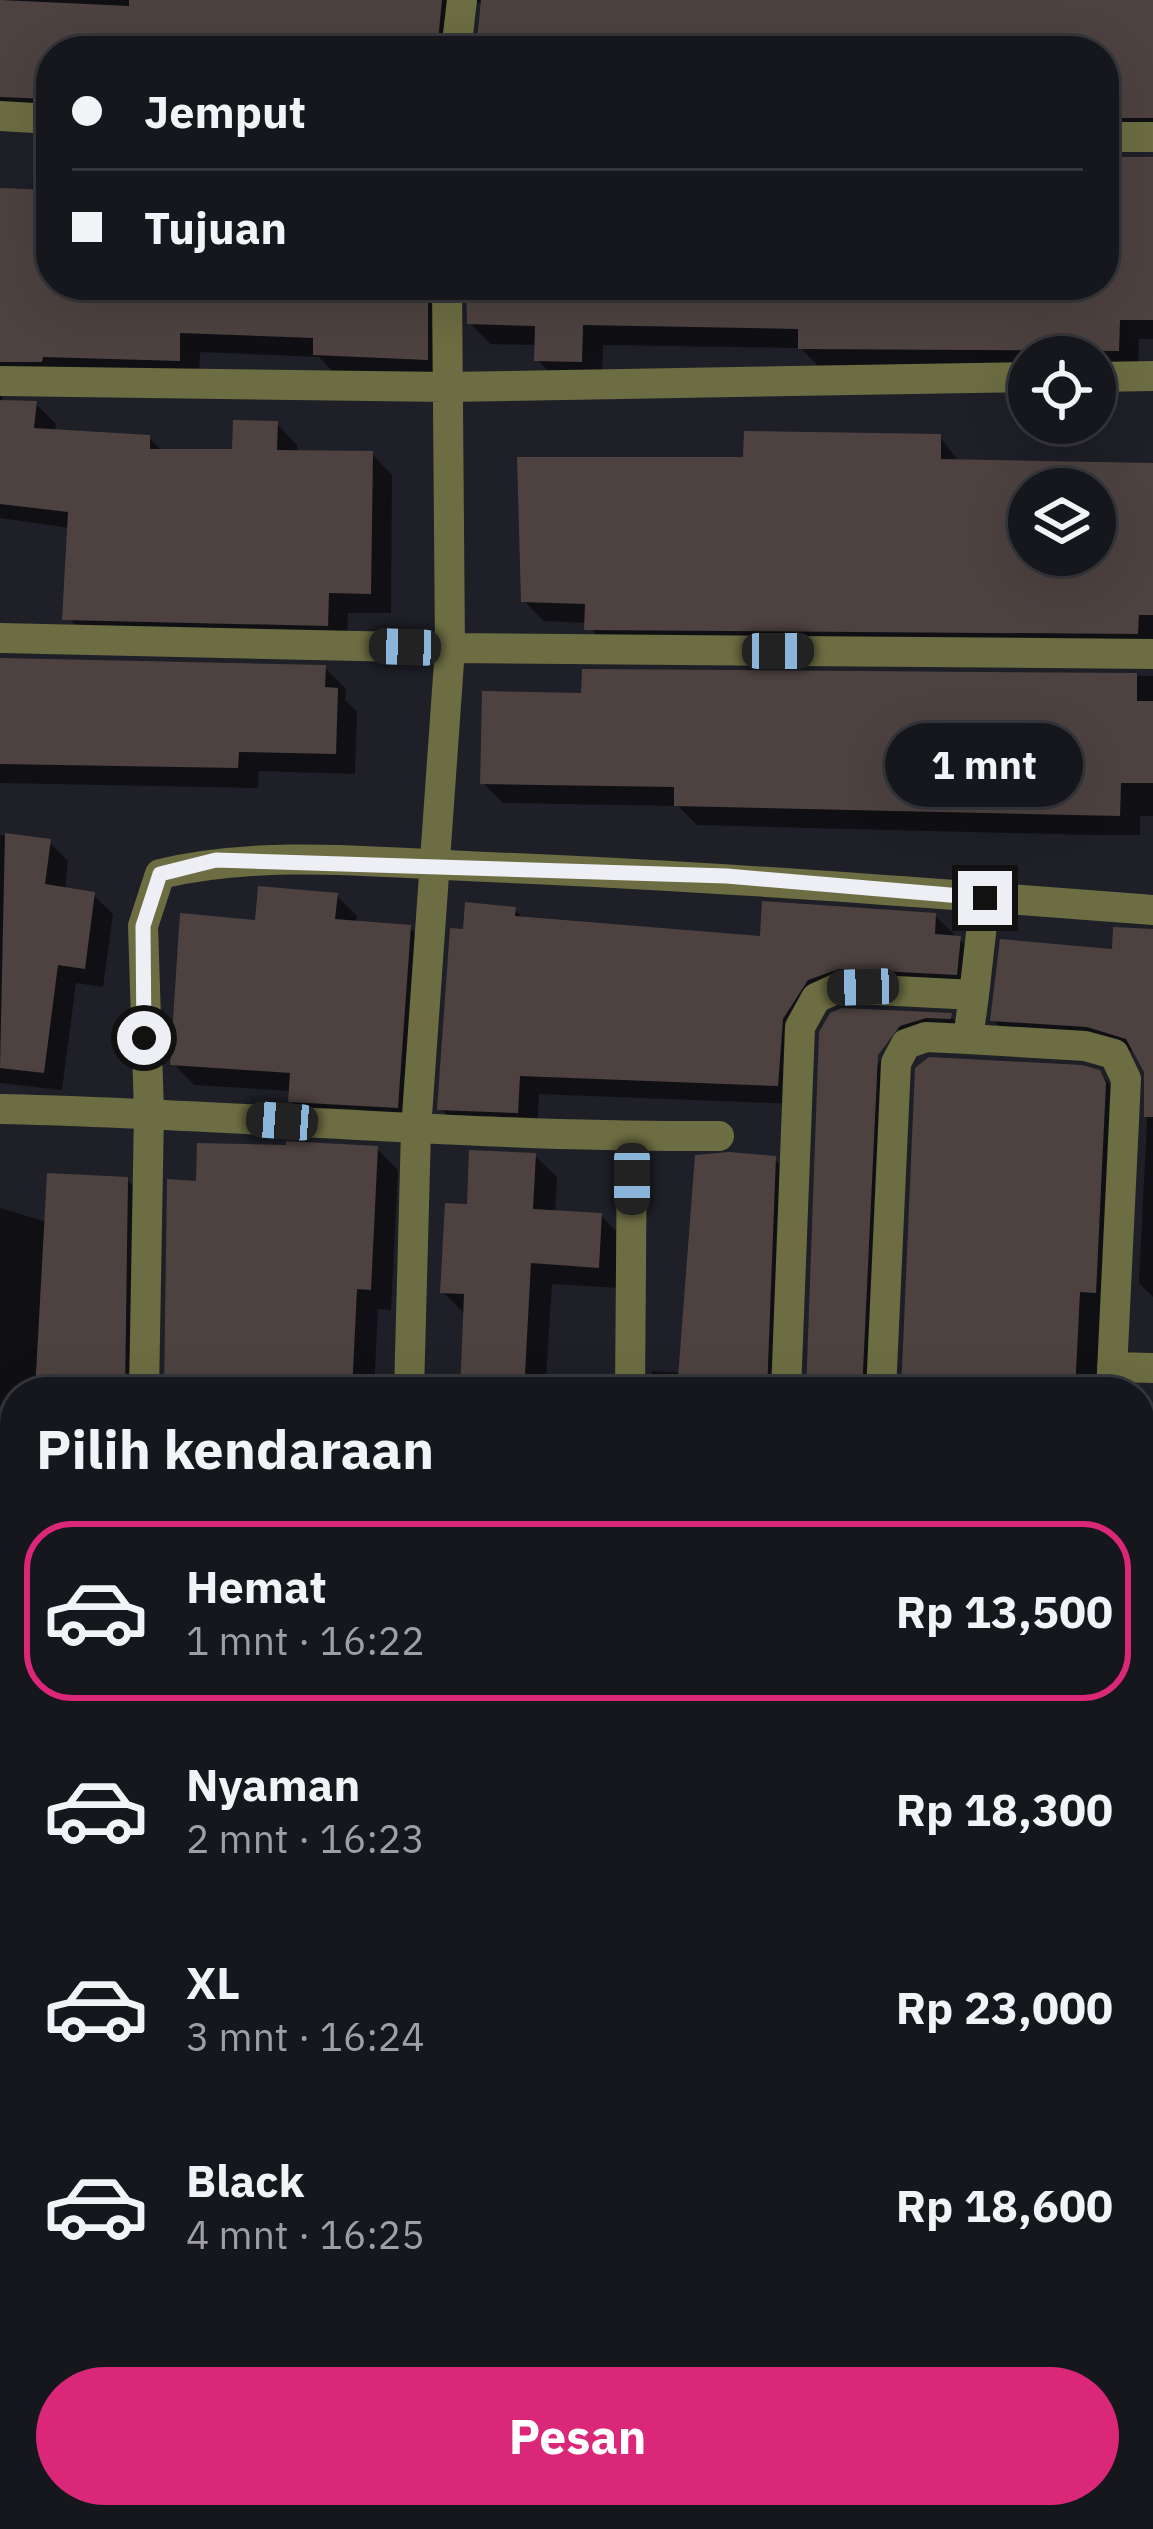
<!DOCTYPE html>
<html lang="id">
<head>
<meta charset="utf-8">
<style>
	body { margin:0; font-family:"IBM Plex Sans",sans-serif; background:#23242a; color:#f1f3f6; height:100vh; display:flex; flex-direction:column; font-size:45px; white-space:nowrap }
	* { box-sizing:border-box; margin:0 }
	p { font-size:39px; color:#9e9fa4 }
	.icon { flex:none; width:66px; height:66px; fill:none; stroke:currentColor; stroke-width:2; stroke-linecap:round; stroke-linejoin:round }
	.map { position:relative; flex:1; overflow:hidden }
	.sheet { position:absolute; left:0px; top:1377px; width:1155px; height:1152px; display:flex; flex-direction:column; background:#16171d; border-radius:48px 48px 0 0; box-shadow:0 12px 48px #0002,0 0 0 3px #35363b }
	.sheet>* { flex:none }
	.top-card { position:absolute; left:36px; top:36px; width:1083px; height:264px; border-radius:48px; box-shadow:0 12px 48px #0002,0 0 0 3px #35363b; display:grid; align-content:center; height:264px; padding:0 36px; background:#16171d }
	.fabs { position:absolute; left:1008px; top:336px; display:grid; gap:24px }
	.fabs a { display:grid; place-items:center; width:108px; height:108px; border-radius:50%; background:#16171d; box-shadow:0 12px 48px #0002,0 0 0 3px #35363b; font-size:60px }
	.end { position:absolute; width:54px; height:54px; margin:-27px; border:15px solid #eeeff5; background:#111; box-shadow:0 0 0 6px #111 }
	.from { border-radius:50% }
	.bubble { position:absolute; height:84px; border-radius:42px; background:#16171d; box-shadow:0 12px 48px #0002,0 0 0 3px #35363b; font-size:39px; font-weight:700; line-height:84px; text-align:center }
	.car { position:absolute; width:36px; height:72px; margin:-36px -18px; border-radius:15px; box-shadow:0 0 9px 3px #0007; background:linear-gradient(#222 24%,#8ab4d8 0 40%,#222 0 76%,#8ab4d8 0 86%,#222 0) }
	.top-card b { display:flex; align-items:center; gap:42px; height:114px; font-size:45px }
	.top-card b+b { border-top:3px solid #35363b }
	.top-card i { width:30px; height:30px; background:#f1f3f6 }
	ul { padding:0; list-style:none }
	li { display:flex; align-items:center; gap:36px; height:180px; margin:0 24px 18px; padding:0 12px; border:6px solid transparent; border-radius:48px }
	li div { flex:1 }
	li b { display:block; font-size:45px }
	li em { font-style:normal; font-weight:700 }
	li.current { border-color:#db2777 }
	li>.icon { width:108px; height:108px; stroke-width:1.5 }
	h2 { padding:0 36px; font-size:54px; line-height:144px }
	.button { display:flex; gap:24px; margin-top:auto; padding:24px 36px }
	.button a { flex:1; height:138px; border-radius:72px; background:#db2777; color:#fff; font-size:48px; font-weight:700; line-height:138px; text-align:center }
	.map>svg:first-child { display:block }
</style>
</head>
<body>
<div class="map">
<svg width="1153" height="2529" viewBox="0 0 1153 2529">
	<rect width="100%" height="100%" fill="#1e1f27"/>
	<path fill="#0007" fill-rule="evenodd" d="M0 0H1153V139L1114 140 1104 157V51H479L483 1 467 8 461 51H51V118L0 117Z
		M36 140H51V285H467L451 295 447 379 336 375 319 357 200 352 199 380 2 393V402L36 404 56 424 55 432 149 438 163 452H235L277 424 297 445V453L372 454 392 475 391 613H348L347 645 86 635 65 614 70 528 0 518V190L32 192Z
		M1104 158 1153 160V339H1139L1138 371 1095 370V357H1029V369H821L801 348 603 345 602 381 558 380 537 360 538 345 490 344 470 323 468 285H1104Z
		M940 437 960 463 1153 465V653L607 649 587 623 544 621 524 601 746 460ZM1029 489H1095V555H1029Z
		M325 668 346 689 345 700 357 712 355 774 259 771 258 788 0 783V680Z
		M585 672 1153 676V816H1140V835H1092L697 825 678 806 503 803 483 783 584 696Z
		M0 835 49 842 68 861 65 891 93 895 113 914 103 987 76 983 62 1090 0 1083Z
		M336 895 357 916 356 924 410 928 430 949 418 1127 312 1122 291 1101 292 1091 194 1085 174 1064Z
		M515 910 525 920 763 939 935 916 979 958 975 993 826 1000 799 1046 797 1104 539 1094 537 1131 460 1128 440 1108 466 932Z
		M1153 931V1297L1139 1283 1149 1079 1138 1053 1112 1046 1013 1040 993 1020Z
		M832 1015 950 1016 972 1038 920 1047 897 1084 883 1392H809ZM893 1030H900L871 1075 866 1072Z
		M1099 1073 1121 1096 1097 1392H904Z
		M377 1149 398 1170 391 1310 378 1309 374 1392H167L199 1184Z
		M535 1156 557 1177 555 1213 601 1216 622 1237 619 1288 552 1284 546 1378 609 1381 621 1392H463L464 1313 443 1292 470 1207Z
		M774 1159 796 1180 788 1392H651L652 1371 682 1373Z
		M127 1180 149 1202 145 1392H15V1529L0 1528V1208L47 1222Z
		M1140 1615 1153 1616V1681L1140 1668Z
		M1140 1754 1153 1755V1940L1140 1939Z
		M0 1771 10 1781 0 1870Z
		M1140 2012H1153V2199L1140 2198Z
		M0 2179 15 2181V2420L0 2419Z
		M1140 2220H1153V2529H1134L1135 2514H1140Z
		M223 2514H368L364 2529H294L231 2522Z
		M483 2514H913L1047 2529H481Z"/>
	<path fill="#4d4240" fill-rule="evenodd" d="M0 0 129 6V0H442L437 51H51V99L0 97Z
		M481 0H1153V118H1110V104H1104V51H476Z
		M1109 157H1153V320H1120L1119 351 798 349V329L583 325 582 362 534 361 535 326 467 324 466 285H1104Z
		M0 188 51 190V285H428V360L313 355V338L180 333V361L43 357 42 362H0Z
		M0 400 37 401 34 428 150 435V449H232L233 420 278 421 277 450 373 451 371 594 329 593 328 626 62 620 68 512 0 504Z
		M744 431 941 434V459L1153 463V615H1139L1138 634 584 630 585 604 521 602 517 457H743ZM1029 489H1095V555H1029Z
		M0 658 326 665 325 687 338 688 336 754 239 752 238 768 0 764Z
		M582 669 1137 673V701H1153V783H1121L1120 816 674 806V787L480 784 482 691 581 693Z
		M5 833 51 839 45 884 95 892 85 969 58 965 44 1073 0 1068Z
		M258 886 338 893 335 919 411 925 398 1108 288 1102 290 1073 170 1065 180 913 255 920Z
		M762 901 936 913 935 934 961 936 957 975 839 969 808 980 783 1019 778 1086 520 1076 518 1113 437 1110 450 928 463 929 465 902 516 907 515 916 760 936Z
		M1113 927 1153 929V1117H1144V1072L1126 1039 1087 1027 990 1021 1000 939 1112 949Z
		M842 1008 952 1013 951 1019 926 1018 900 1026 878 1055 862 1392H806L819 1032 830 1013Z
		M929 1057 1082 1065 1100 1070 1106 1083 1096 1293 1080 1292 1075 1392H901L915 1068Z
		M286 1141 378 1146 371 1290 357 1289 352 1392H164L167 1179 196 1181 197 1143 286 1145Z
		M469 1150 536 1153 533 1209 602 1213 599 1268 531 1263 524 1392H460L464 1294 440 1293 445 1203 467 1204Z
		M729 1152 776 1156 767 1392 677 1391 695 1155Z
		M47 1173 128 1177 125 1392H35Z"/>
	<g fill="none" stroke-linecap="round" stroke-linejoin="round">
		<path stroke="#6c6d42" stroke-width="30" d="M456 51 462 0
			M0 116 51 119
			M1104 137H1153
			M1095 377 1153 376
			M0 381 447 387 1029 377
			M0 638 450 648 1153 654
			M974 995 968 1039 1085 1046 1114 1054 1126 1079 1111 1392
			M0 1109C240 1114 479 1138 719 1136
			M1112 1367 1153 1368
			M144 1392 149 1112 143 926 160 874C264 849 380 863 487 867 710 876 931 893 1153 910
			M409 1392 416 1130 450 648 447 285
			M630 1392 632 1137
			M786 1392 800 1027 816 998 838 988 974 995 985 898
			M881 1392 896 1063 906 1044 926 1037 968 1039
			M1140 1721 1153 1722
			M1140 1961H1153
			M0 2121 15 2123
			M1140 2198H1153
			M194 2520 278 2529
			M360 2529 361 2514"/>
	</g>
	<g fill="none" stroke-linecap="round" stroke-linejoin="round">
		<path stroke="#eeeff5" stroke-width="15" d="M144 1038 143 926 160 874 216 860 727 876 985 898"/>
	</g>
</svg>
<div class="fabs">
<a><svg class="icon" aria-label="locate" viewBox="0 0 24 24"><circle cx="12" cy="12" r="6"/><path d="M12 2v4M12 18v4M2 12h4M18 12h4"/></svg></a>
<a><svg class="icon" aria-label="layers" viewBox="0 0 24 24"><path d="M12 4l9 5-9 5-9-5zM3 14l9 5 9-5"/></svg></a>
</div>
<i class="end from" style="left:144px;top:1038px"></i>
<i class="end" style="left:985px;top:898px"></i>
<div class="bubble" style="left:885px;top:723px;width:198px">1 mnt</div>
<i class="car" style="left:405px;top:647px;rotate:272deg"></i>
<i class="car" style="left:778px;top:651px;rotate:90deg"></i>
<i class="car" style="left:863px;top:987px;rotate:268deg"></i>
<i class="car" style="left:282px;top:1121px;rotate:274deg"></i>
<i class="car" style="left:632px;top:1179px;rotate:180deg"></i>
<div class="top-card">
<b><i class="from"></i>Jemput</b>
<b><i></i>Tujuan</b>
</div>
<section class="sheet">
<h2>Pilih kendaraan</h2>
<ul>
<li class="current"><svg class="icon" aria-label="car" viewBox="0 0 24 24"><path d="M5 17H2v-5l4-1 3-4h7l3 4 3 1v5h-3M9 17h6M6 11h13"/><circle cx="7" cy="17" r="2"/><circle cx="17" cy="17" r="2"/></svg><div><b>Hemat</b><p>1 mnt · 16:22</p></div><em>Rp 13,500</em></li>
<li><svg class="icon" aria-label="car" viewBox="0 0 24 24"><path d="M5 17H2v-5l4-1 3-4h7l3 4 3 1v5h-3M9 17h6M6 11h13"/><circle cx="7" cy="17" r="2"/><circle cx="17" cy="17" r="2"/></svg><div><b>Nyaman</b><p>2 mnt · 16:23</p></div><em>Rp 18,300</em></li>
<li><svg class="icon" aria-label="car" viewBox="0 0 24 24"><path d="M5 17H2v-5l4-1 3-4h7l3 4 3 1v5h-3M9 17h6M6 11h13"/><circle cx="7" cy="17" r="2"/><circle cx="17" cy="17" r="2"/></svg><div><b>XL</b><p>3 mnt · 16:24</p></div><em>Rp 23,000</em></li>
<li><svg class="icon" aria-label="car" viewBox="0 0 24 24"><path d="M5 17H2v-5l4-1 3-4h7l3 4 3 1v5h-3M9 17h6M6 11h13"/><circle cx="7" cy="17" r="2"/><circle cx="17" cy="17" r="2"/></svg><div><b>Black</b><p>4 mnt · 16:25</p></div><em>Rp 18,600</em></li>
</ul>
<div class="button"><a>Pesan</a></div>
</section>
</div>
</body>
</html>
